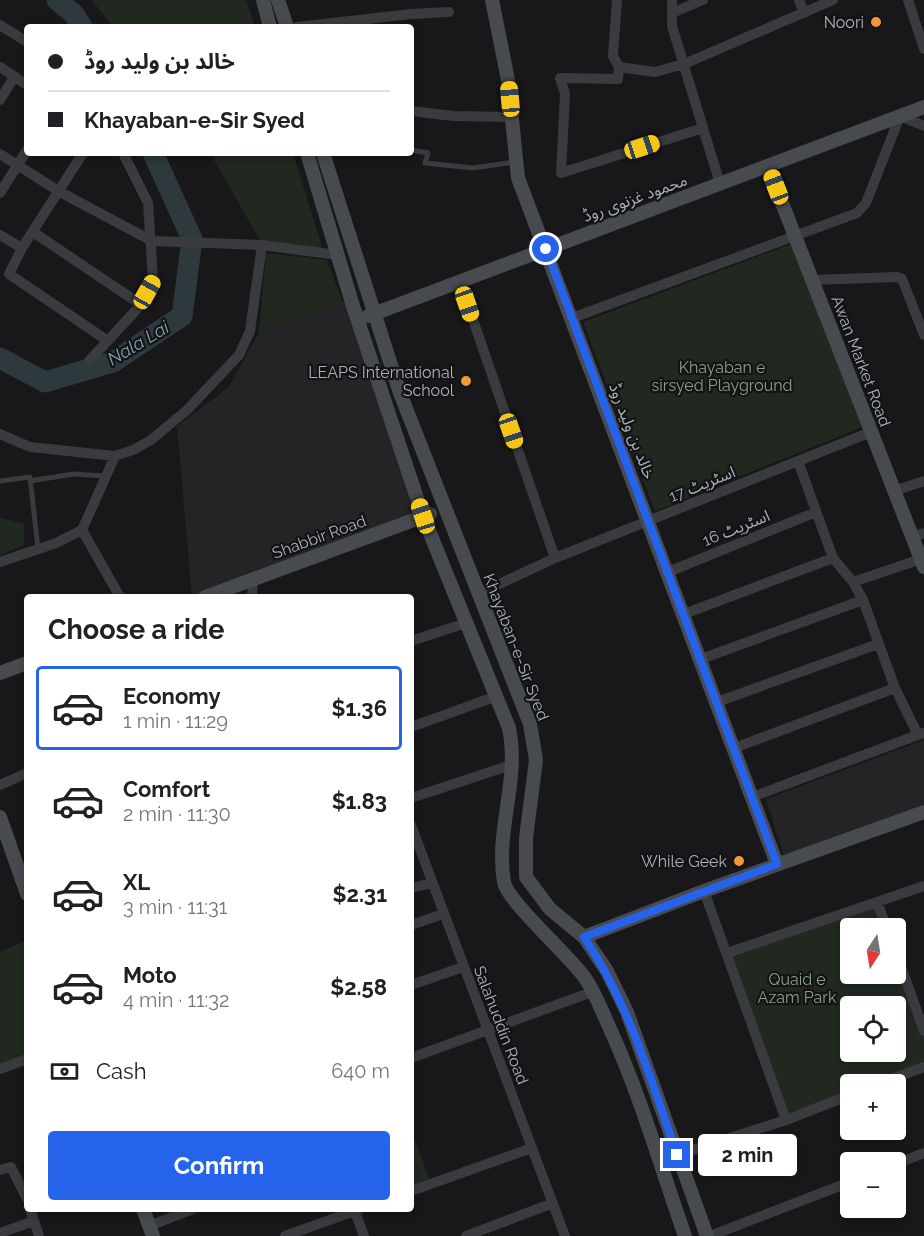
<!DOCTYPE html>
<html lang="en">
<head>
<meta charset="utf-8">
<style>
	body { margin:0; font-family:Raleway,"Noto Sans Arabic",sans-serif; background:#f2f2f2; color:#202124; height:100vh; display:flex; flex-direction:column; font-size:22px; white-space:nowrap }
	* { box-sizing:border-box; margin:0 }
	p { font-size:20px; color:#757577 }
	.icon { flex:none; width:33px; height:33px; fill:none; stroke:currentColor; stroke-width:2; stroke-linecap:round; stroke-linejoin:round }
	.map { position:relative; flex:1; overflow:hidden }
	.side { position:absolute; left:24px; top:594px; width:390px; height:618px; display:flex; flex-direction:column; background:#fff; border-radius:6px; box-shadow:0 3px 9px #0003 }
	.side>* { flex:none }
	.banner { position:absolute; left:24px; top:24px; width:390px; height:132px; border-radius:6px; box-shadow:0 3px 9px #0003; display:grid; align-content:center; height:132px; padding:0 24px; background:#fff }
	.needle { width:39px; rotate:192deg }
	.buttons { position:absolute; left:840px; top:918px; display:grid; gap:12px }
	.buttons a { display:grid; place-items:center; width:66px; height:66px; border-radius:6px; background:#fff; box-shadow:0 3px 9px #0003; font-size:30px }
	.end { position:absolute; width:27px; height:27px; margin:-14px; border:8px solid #2563eb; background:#fff; box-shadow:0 0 0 3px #fff }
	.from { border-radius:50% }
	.bubble { position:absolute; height:42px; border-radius:6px; background:#fff; box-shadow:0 3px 9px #0003; font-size:20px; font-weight:700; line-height:42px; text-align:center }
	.car { position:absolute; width:18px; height:36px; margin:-18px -9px; border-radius:8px; box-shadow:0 0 4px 2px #0007; background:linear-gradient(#f5c518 24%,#345 0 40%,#f5c518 0 76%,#345 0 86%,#f5c518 0) }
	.banner b { display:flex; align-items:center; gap:21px; height:57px; font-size:22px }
	.banner b+b { border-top:2px solid #e0e0e0 }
	.banner i { width:15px; height:15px; background:#202124 }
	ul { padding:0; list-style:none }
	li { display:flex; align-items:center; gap:18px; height:84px; margin:0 12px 9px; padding:0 12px; border:3px solid transparent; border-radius:6px }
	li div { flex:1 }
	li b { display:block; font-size:22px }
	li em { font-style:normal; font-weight:700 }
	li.active { border-color:#2563eb }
	li>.icon { width:54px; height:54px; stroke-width:1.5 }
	h2 { padding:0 24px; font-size:27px; line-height:72px }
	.pay { display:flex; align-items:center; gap:15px; height:66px; padding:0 24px; font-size:22px }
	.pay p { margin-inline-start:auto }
	.cta { display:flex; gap:12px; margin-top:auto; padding:12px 24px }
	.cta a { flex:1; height:69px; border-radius:6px; background:#2563eb; color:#fff; font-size:24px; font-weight:700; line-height:69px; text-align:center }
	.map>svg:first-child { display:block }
</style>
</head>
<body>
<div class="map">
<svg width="924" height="1236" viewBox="0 0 924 1236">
	<rect width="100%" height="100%" fill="#18181a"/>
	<path fill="#242427" d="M351 299 423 516 205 597H192L177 426 228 388 259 333Z
		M924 740V806L784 856 766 799Z"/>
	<path fill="#202820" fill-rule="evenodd" d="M92 0H246L255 27H113Z
		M210 153H293L324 253 261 242Z
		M791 244 862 427 655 511 583 322Z
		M266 253 327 260 343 303 259 333Z
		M0 518 24 523V545L0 555Z
		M877 902 887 928H850V974H896V952L924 1031V1067L878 1084H850V1095L786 1120 727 953ZM850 1006H896V1052H850Z
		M27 940V1059L0 1068V952Z
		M411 1129 431 1184 411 1191Z"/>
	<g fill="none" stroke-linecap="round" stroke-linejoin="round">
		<path stroke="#2e393e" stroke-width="21" d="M57 0 74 14 82 27
			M0 358 45 382 113 362 182 316 192 239 153 153"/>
		<path stroke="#393b3f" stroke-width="5" d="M411 150 428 153 425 163 473 168 515 162
			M0 481 30 477 38 549
			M30 481 73 474 106 476"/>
		<path stroke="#393b3f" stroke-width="10" d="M617 0 613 56 619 67 655 72 684 64 833 0
			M672 0V26L720 184
			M799 0 804 13
			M908 0 924 49
			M672 13 703 0
			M0 25 27 42
			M297 27 411 14 449 12
			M0 67 27 85
			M619 67 618 79 560 78 565 94 561 173 703 128
			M0 100 14 77
			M411 111 453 116 511 117
			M83 153 22 248 9 274 108 341
			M0 154 60 192 152 241 262 245 337 255
			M0 193 27 150
			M33 232 140 304
			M0 235 22 248
			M812 280 897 277 902 279 924 335
			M460 282 555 558
			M572 318 857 213 866 203 900 116 924 126
			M89 361 137 309 153 280 148 203 123 153
			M0 434 30 447 115 456 133 450 151 440 187 410 239 355 250 331 262 245
			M798 461 833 558 853 582 863 600 895 688 918 735
			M894 491 924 481
			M82 530 120 597
			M912 537 924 533
			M0 562 56 543 82 530 115 456
			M668 572 816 512
			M853 582 921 559
			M478 594 555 558 871 432
			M252 597 253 579
			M684 614 833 558
			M411 641 466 623
			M701 659 863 600
			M717 702 878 644
			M411 727 497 696
			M734 748 895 688
			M0 785 27 773
			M752 797 923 733
			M411 798 514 764
			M411 825 565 1236
			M411 888 432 883
			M704 891 786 1120
			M877 902 887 928
			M411 925 443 914
			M896 952 924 1031
			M727 953 924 886
			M411 985 463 967
			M411 1058 592 992
			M0 1069 27 1059
			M878 1084 924 1067
			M677 1155 786 1120 850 1095
			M896 1164 924 1153
			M0 1170 11 1167 27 1199
			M411 1191 532 1148
			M30 1209 39 1236
			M354 1209 364 1236
			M149 1226 193 1209
			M0 1233 34 1221
			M285 1236 360 1209
			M466 1236 553 1203
			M710 1236 850 1182"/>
		<path stroke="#474a4f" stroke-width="14" d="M263 0 270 27
			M278 0 287 27
			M492 0 508 80 518 178 777 864
			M307 153 353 306 423 516 509 728C520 780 495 831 504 882 507 901 570 956 585 978 596 994 603 1014 611 1031 641 1097 661 1168 685 1236
			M323 153 400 393 530 724 536 760 526 838V877L550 909 584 937 607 971 627 1012 707 1236
			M768 167 924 567
			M368 316 924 107
			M205 597 430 514
			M0 673 27 663
			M0 817 27 894
			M584 937 704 891 924 812
			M143 1209 153 1236"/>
	</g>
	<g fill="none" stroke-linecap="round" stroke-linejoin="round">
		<path stroke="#2563eb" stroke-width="8" d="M546 249 777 864 584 937C629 1004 651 1079 677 1155"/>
	</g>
	<g fill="#f19838" stroke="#131315" stroke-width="2">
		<circle cx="876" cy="22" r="6"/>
		<circle cx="466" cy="381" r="6"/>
		<circle cx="739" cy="861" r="6"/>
	</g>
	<g text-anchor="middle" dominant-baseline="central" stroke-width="4.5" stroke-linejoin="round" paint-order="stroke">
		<g font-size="16" fill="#aab1ba" stroke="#131315" text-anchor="end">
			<text x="864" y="22">Noori</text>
			<text x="454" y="372">LEAPS International<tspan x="454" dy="18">School</tspan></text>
			<text x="727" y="861">While Geek</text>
		</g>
		<g font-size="16" fill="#aab1ba" stroke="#131315">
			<text transform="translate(635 198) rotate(-20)">محمود غزنوی روڈ</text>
			<text transform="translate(861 361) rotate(69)">Awan Market Road</text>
			<text transform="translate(632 431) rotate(69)">خالد بن ولید روڈ</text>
			<text transform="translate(702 484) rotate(-22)">اسٹریٹ 17</text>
			<text transform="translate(736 528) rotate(-22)">اسٹریٹ 16</text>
			<text transform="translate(319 537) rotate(-20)">Shabbir Road</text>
			<text transform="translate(516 647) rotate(69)">Khayaban-e-Sir Syed</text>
			<text transform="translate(501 1025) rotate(69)">Salahuddin Road</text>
		</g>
		<g font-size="16" fill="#84a481" stroke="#131315">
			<text x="722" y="367">Khayaban e<tspan x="722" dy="18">sirsyed Playground</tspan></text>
			<text x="797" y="979">Quaid e<tspan x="797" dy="18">Azam Park</tspan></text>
		</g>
		<g font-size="18" font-style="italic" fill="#81a4b4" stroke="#131315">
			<text transform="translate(138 343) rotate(-31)">Nala Lai</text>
		</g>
	</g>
</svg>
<div class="buttons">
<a><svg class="needle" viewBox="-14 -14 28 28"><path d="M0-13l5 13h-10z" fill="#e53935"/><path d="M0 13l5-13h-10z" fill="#757577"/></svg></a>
<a><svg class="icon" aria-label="locate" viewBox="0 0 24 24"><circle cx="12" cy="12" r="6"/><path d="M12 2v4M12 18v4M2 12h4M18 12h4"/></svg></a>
<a>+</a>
<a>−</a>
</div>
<i class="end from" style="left:546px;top:249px"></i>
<i class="end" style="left:677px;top:1155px"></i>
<div class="bubble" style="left:698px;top:1134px;width:99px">2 min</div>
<i class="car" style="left:510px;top:99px;rotate:355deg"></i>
<i class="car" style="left:642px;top:147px;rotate:72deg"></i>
<i class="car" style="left:776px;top:187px;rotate:339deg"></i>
<i class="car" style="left:147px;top:292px;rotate:29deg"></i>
<i class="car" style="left:467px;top:304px;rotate:161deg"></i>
<i class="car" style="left:511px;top:431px;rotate:161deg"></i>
<i class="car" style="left:423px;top:516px;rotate:342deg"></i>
<div class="banner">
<b><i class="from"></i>خالد بن ولید روڈ</b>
<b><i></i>Khayaban-e-Sir Syed</b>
</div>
<section class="side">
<h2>Choose a ride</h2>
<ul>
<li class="active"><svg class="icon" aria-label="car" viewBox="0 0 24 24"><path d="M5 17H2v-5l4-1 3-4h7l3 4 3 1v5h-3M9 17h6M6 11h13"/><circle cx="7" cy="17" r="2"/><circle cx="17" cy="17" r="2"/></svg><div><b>Economy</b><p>1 min · 11:29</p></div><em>$1.36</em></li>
<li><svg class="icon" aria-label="car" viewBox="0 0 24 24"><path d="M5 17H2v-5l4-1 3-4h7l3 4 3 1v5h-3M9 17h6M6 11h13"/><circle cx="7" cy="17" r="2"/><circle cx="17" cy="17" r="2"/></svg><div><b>Comfort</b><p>2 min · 11:30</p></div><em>$1.83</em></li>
<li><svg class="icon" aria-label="car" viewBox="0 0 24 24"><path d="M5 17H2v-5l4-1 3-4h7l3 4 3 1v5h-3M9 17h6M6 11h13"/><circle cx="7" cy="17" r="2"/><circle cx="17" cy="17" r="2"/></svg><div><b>XL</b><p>3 min · 11:31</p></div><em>$2.31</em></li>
<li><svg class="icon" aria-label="car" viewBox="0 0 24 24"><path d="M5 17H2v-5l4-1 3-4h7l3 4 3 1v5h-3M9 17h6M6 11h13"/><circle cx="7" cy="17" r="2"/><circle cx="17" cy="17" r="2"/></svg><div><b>Moto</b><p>4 min · 11:32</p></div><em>$2.58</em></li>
</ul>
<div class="pay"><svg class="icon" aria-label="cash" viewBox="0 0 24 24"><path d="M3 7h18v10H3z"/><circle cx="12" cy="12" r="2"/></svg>Cash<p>640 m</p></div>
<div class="cta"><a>Confirm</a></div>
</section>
</div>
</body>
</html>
